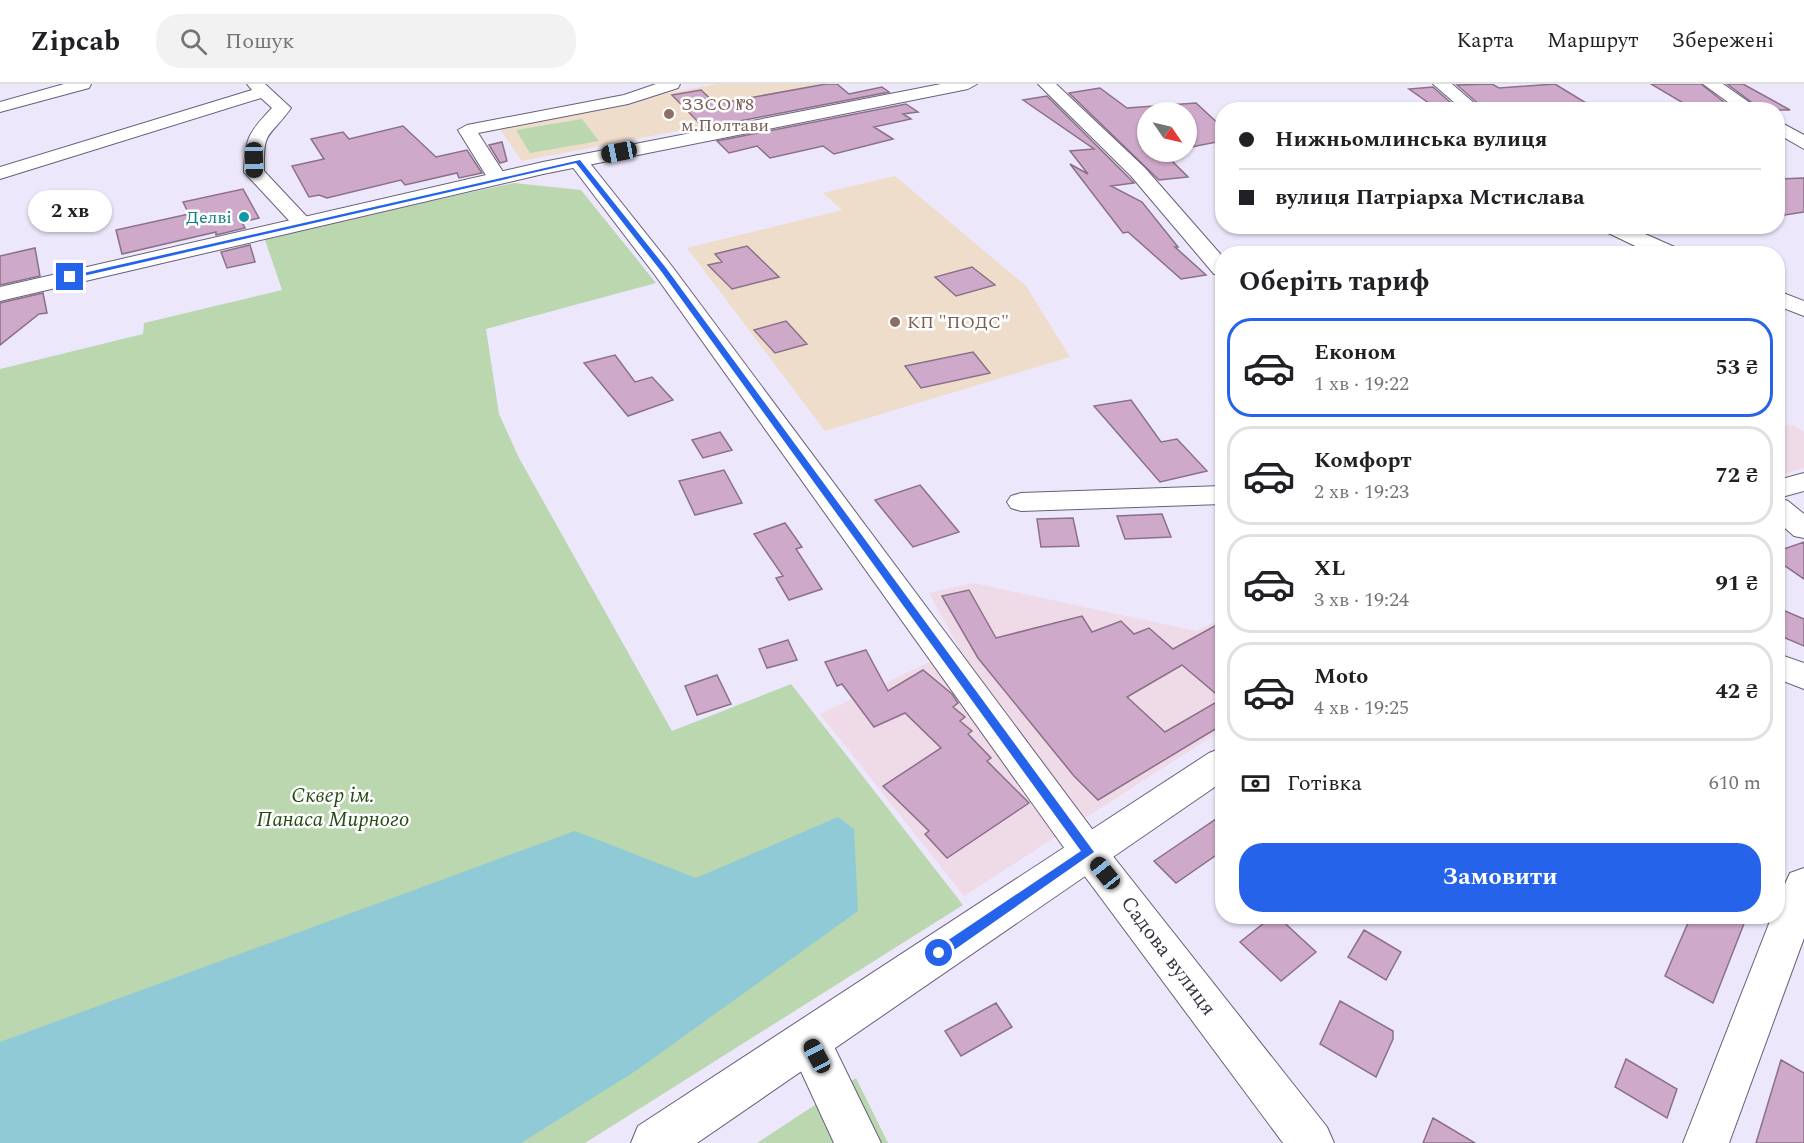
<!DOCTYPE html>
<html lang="uk">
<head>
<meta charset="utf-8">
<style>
	body { margin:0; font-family:Spectral,serif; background:#f2f2f2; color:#202124; height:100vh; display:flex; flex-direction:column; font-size:22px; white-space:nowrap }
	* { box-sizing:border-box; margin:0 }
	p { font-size:20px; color:#757577 }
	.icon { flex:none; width:33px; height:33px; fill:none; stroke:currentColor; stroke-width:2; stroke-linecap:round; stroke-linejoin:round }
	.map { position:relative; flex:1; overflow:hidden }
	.details { position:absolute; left:1215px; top:162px; width:570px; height:678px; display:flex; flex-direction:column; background:#fff; border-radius:24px; box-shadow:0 2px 4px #0004 }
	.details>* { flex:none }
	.top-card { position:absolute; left:1215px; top:18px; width:570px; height:132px; border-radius:24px; box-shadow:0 2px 4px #0004; display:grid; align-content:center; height:132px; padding:0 24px; background:#fff }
	.needle { width:39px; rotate:124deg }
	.buttons { position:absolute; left:1137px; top:18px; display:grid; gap:12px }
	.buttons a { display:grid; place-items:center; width:60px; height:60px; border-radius:50%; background:#fff; box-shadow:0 2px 4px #0004; font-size:30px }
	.end { position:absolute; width:27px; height:27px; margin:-14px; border:8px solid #2563eb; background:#fff; box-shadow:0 0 0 3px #fff }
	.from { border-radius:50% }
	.bubble { position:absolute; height:42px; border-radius:21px; background:#fff; box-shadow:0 2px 4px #0004; font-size:20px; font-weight:700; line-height:42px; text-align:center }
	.car { position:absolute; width:18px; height:36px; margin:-18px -9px; border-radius:8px; box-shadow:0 0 4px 2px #0007; background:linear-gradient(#222 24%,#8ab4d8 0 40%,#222 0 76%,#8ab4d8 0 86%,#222 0) }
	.top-card b { display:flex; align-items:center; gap:21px; height:57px; font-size:22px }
	.top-card b+b { border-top:2px solid #e0e0e0 }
	.top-card i { width:15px; height:15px; background:#202124 }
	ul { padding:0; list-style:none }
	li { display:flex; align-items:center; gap:18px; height:99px; margin:0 12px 9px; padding:0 12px; border:3px solid #e0e0e0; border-radius:24px }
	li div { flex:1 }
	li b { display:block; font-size:22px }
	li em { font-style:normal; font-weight:700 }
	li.selected { border-color:#2563eb }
	li>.icon { width:54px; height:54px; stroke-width:1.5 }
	h2 { padding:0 24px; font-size:27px; line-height:72px }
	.pay { display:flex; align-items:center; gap:15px; height:66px; padding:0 24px; font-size:22px }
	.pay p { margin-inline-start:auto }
	.button { display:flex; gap:12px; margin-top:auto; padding:12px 24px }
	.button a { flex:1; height:69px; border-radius:24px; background:#2563eb; color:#fff; font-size:24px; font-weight:700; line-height:69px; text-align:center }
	header { display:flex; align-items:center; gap:36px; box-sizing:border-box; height:84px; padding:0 30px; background:#fff; border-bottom:2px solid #e0e0e0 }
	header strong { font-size:28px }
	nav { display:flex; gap:33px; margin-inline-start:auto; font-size:21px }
	.search { width:420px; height:54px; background:#f2f2f2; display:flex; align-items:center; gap:15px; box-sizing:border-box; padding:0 21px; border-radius:24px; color:#757577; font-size:22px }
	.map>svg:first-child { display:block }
</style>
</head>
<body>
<header>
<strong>Zipcab</strong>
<div class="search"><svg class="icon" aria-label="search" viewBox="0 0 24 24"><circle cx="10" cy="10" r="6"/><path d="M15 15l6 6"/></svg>Пошук</div>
<nav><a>Карта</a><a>Маршрут</a><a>Збережені</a></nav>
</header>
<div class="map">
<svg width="1804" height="1059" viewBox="0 0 1804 1059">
	<rect width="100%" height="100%" fill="#ede7fb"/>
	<path fill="#efdae8" d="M1793 341 1804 348V384L1778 392V342Z
		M973 499 1196 547 1222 534V646L964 812 820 630 959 564 929 509Z"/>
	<path fill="#efddcc" d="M717 0H837L854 13 522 77 499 44 636 19 650 12Z
		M895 92 1026 202 1070 273 825 347 687 164 842 126 823 109Z"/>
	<path fill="#bad7af" d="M582 35 599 57 530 69 516 46Z
		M514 99 581 106 656 199 486 245 499 330 519 374 672 647 791 600 963 821 585 1059H0V285L143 250 144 239 282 206 264 153Z
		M856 994 888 1059H757Z"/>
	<path fill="#8fcad6" d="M838 733 854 745 858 827 637 986 521 1059H0V958L575 747 696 794Z"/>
	<path fill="#cfa9ca" stroke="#8a7187" stroke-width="1.5" fill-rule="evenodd" d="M826 0H837L849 10 882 3 889 8 704 44 672 11 701 6 716 20Z
		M1492 0 1499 4 1555 0 1591 22 1541 26H1509L1503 21 1482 23 1457 1Z
		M1651 0H1701L1734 26H1695Z
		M1727 0H1743L1790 26H1762Z
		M1433 3 1459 26H1439L1409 5Z
		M1100 4 1127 24 1196 19 1222 43V57L1186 64V28H1148V68H1167H1163L1188 93 1159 96 1069 9Z
		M1047 12 1134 99 1111 102 1142 118 1178 163H1175L1206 191 1181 195 1128 148 1123 149 1070 80 1088 90 1070 67 1094 65 1023 16Z
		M906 20 918 28 903 30 911 35 874 43 893 55 834 70 823 62 770 74 757 62 729 69 717 57Z
		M403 42 436 73 467 66 482 89 459 94 457 89 405 101 401 96 327 114 319 111 309 113 292 82 324 75 311 55 343 48 349 55Z
		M502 58 507 77 500 79 489 61Z
		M1804 94V128L1778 132V95Z
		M243 105 259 134 242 138 245 144 216 151V148L122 170 116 146 189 130 183 118Z
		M250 161 255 178 227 184 221 168Z
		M747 162 779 193 732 205 708 181 722 178 715 170Z
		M35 164 40 192 0 201V172Z
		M972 183 995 201 956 212 935 193Z
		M43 209 47 229 39 230 0 261V219Z
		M786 237 807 260 775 269 754 246Z
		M973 268 990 289 921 304 905 282Z
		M615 271 635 298 652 293 673 316 628 332 584 279Z
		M1131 316 1161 358 1177 355 1207 387 1160 398 1094 322Z
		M720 348 732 366 703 374 692 356Z
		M724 386 742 419 695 431 679 397Z
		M920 401 959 448 913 463 875 416Z
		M1162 430 1171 453 1125 455 1117 432Z
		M1073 434 1079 462 1041 463 1037 435Z
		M785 439 802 463 796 465 822 505 789 516 776 494 783 492 754 450Z
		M1804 458V495L1778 477V467Z
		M969 506 996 554 1082 532 1092 548 1121 537 1134 550 1149 544 1173 565 1222 538V641L1098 716 1074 692 978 574 942 512ZM1182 581 1222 615 1165 648 1127 613Z
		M1778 524 1804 535V562L1778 551Z
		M788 556 797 576 767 584 759 565Z
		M866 566 888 607 923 586 952 610 958 619 953 623 965 633 960 637 972 647 968 650 991 674 987 677 1029 719 947 774 925 750 929 747 883 702 941 664 905 629 874 643 842 600 837 602 825 578Z
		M717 591 731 620 697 631 685 602Z
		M1222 731V767L1176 799 1154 777Z
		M1273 832H1277L1316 868 1281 897 1240 858Z
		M1691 832H1747L1713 919 1665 892Z
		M1364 846 1401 868 1386 896 1348 873Z
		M1340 917 1393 947V955L1376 993 1320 960Z
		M996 919 1012 943 961 972 945 947Z
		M1626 975 1677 1005 1667 1034 1615 1003Z
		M1781 976 1804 989V1059H1756Z
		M1433 1034 1475 1059H1423Z"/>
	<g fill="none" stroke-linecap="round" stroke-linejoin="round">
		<defs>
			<path id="minor" d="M64 0H91L89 4 0 28V18Z
				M247 0H265L291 24C269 55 263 44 264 87L309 135 312 139 309 143H295L244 88C245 54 249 48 272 24L261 14 0 95V83L252 6Z
				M656 0H680L678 4 628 20 478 49 507 94 497 100 490 98 458 46 467 41 624 11Z
				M1038 0H1056L1145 84 1222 172V191L1214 190 1131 92Z
				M1433 0H1452L1482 26H1463Z
				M1703 0H1723L1760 26H1739Z
				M1778 37 1804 51V65L1778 50Z
				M578 71 585 73 671 181 1101 757 1327 1043 1334 1059H1283L1075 779 655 191 571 81 569 77 571 73Z
				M1599 142H1627L1679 165 1681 170H1652L1602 146Z
				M1778 207 1804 217V232L1778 222Z
				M1222 402V420L1021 427 1011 424 1007 418 1011 412 1021 409Z
				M1778 414 1788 417 1804 430V454L1794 452 1778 438Z
				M1778 570 1804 579V605L1778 595Z
				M1804 784V854L1729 1059H1683L1772 832H1778C1778 816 1783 804 1790 789Z
				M809 936 824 942 881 1059H834L787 957 794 942Z"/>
			<path id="major" d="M941 0H977L968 5 543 90 0 217V203L543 78Z
				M1804 389V407L1778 414V396Z
				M1222 664V698L697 1059H631L638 1042 1209 669Z"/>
		</defs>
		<use href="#minor" stroke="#675f7a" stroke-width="2"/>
		<use href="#major" stroke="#675f7a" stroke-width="2"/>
		<use href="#minor" fill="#fff" fill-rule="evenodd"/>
		<use href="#major" fill="#fff" fill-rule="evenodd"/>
	</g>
	<path fill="#2563eb" d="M580 76 666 184 1094 768 944 873H935V865L1081 767 661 187 576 79 70 195 66 193Z"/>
	<g fill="#8d6e63" stroke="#fff" stroke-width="2">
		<circle cx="669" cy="30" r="6"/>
		<circle cx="895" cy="238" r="6"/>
	</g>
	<circle fill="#0f9aa8" stroke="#fff" stroke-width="2" cx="244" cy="133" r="6"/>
	<g text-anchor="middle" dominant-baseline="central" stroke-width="5" stroke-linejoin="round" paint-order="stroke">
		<g font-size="18" fill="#785e54" stroke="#fff" text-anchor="start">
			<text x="681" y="20">ЗЗСО №8<tspan x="681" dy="21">м.Полтави</tspan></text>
			<text x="907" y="238">КП "ПОДС"</text>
		</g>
		<g font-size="18" fill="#0d838f" stroke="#fff" text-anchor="end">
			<text x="232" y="133">Делві</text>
		</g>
		<g font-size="21" font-style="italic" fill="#254a13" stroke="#fff">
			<text x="333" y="712">Сквер ім.<tspan x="333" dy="24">Панаса Мирного</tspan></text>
		</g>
		<g font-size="21" fill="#383441" stroke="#fff">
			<text transform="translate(1168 872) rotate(53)">Садова вулиця</text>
		</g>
	</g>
</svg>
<div class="buttons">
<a><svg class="needle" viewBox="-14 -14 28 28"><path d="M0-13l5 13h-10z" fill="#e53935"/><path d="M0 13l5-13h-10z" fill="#757577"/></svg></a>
</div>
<i class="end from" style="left:939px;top:869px"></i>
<i class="end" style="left:70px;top:193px"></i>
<div class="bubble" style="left:28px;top:106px;width:84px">2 хв</div>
<i class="car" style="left:619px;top:68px;rotate:259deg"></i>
<i class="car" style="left:254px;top:76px;rotate:179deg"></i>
<i class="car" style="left:1105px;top:789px;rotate:321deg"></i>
<i class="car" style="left:817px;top:972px;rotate:332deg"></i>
<div class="top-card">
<b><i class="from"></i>Нижньомлинська вулиця</b>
<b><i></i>вулиця Патріарха Мстислава</b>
</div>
<section class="details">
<h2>Оберіть тариф</h2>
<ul>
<li class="selected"><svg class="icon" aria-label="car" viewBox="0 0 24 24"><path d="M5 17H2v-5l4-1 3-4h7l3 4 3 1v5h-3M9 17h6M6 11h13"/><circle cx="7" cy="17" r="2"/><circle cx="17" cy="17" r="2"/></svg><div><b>Економ</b><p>1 хв · 19:22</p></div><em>53 ₴</em></li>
<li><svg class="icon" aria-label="car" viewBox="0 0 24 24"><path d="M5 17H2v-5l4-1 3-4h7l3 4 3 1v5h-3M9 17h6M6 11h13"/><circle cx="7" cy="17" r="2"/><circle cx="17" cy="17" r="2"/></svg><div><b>Комфорт</b><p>2 хв · 19:23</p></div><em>72 ₴</em></li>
<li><svg class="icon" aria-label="car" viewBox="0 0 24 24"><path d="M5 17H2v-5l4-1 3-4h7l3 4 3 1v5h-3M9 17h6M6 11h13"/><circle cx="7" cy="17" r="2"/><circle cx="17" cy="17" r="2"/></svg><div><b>XL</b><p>3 хв · 19:24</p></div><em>91 ₴</em></li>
<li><svg class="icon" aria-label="car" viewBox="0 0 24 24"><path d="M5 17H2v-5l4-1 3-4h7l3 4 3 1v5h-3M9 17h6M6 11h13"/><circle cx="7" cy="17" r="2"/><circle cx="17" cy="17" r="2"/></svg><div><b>Moto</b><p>4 хв · 19:25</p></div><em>42 ₴</em></li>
</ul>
<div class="pay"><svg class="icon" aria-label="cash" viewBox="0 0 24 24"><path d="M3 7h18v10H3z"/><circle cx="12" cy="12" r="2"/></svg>Готівка<p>610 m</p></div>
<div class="button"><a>Замовити</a></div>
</section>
</div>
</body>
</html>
